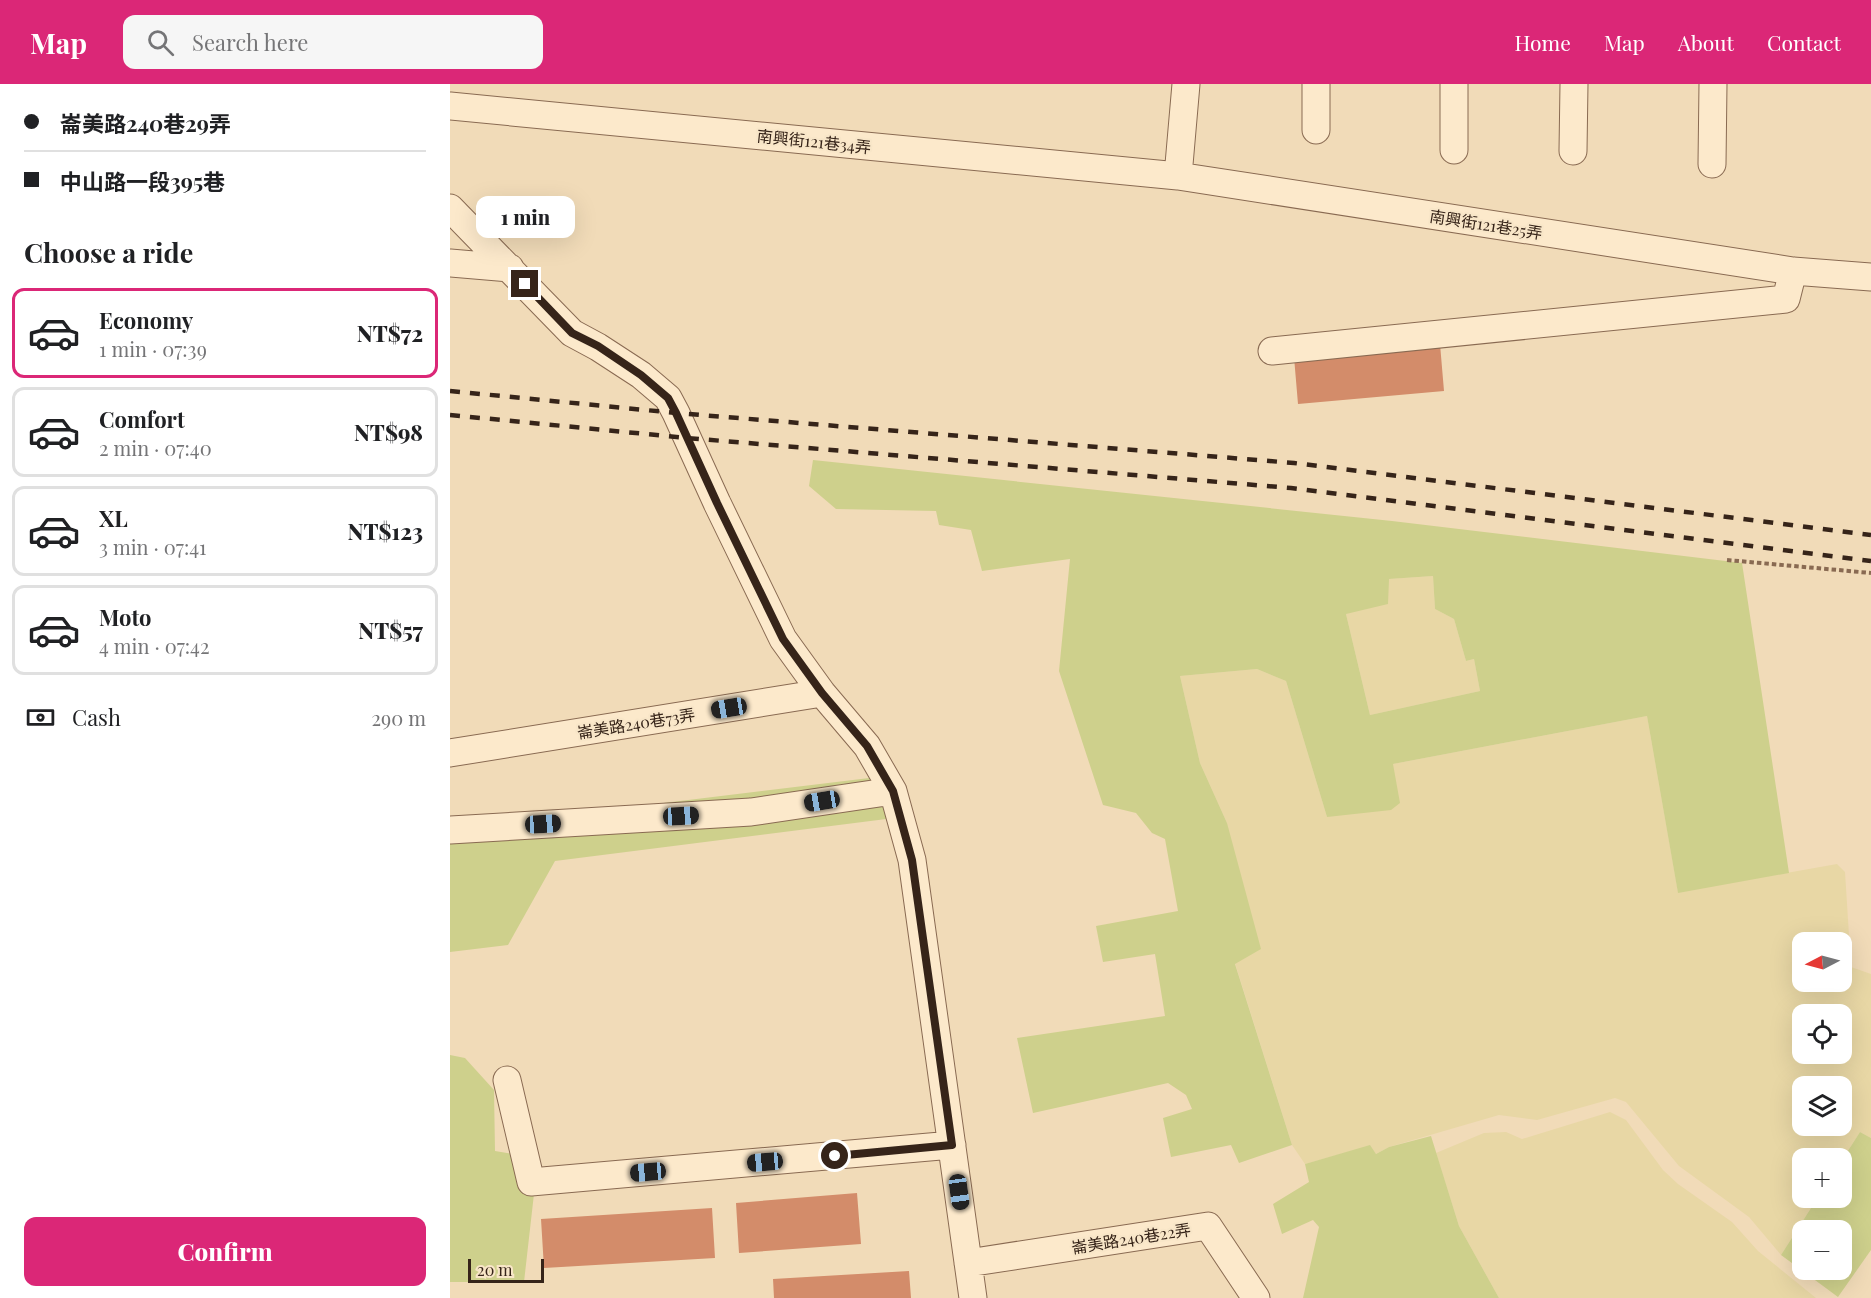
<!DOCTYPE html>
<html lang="en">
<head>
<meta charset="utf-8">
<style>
	body { margin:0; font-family:"Playfair Display","Noto Sans TC",serif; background:#f6f6f6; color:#202124; height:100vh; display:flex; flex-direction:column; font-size:22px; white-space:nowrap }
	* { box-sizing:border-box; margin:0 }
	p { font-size:20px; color:#757577 }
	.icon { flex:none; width:33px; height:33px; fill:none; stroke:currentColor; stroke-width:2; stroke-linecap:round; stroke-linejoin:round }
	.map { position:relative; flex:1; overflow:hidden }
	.details { display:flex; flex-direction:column; background:#fff; width:450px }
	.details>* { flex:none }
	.top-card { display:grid; align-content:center; height:132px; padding:0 24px; background:#fff }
	.needle { width:39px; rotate:264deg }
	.buttons { position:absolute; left:1342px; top:848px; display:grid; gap:12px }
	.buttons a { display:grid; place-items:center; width:60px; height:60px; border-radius:12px; background:#fff; box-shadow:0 6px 24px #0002; font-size:30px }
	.scale { position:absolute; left:18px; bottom:15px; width:76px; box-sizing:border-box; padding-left:6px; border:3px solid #362419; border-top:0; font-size:16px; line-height:21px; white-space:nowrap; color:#362419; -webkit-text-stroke:4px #f8e6c8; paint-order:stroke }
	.end { position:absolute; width:27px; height:27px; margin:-14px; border:8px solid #362419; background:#fff; box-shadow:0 0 0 3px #fff }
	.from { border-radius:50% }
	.bubble { position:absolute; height:42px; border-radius:12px; background:#fff; box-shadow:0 6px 24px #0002; font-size:20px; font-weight:800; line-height:42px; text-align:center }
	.car { position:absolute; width:18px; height:36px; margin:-18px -9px; border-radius:8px; box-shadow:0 0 4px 2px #0007; background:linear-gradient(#222 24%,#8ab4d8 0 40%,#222 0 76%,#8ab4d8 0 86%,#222 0) }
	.top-card b { display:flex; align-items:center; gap:21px; height:57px; font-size:22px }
	.top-card b+b { border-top:2px solid #e0e0e0 }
	.top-card i { width:15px; height:15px; background:#202124 }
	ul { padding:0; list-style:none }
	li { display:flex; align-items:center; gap:18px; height:90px; margin:0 12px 9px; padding:0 12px; border:3px solid #e0e0e0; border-radius:12px }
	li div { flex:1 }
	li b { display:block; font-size:22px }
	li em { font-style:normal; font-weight:800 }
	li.on { border-color:#db2777 }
	li>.icon { width:54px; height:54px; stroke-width:1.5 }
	h2 { padding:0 24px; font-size:27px; line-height:72px }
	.pay { display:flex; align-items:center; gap:15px; height:66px; padding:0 24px; font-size:22px }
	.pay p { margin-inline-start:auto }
	.action { display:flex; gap:12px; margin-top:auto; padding:12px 24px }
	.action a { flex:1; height:69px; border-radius:12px; background:#db2777; color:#fff; font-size:24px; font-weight:800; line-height:69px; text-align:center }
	header { display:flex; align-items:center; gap:36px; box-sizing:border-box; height:84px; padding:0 30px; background:#db2777; color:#fff }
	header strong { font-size:28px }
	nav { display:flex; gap:33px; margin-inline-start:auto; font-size:21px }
	.search { width:420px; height:54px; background:#f6f6f6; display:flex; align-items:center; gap:15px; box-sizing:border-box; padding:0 21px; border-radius:12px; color:#757577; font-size:22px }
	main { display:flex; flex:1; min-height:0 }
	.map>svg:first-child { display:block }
</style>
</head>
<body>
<header>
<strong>Map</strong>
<div class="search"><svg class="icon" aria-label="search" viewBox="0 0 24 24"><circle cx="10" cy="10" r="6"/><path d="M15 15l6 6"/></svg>Search here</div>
<nav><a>Home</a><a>Map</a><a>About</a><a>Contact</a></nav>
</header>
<main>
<section class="details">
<div class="top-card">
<b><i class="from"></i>崙美路240巷29弄</b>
<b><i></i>中山路一段395巷</b>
</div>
<h2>Choose a ride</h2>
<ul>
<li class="on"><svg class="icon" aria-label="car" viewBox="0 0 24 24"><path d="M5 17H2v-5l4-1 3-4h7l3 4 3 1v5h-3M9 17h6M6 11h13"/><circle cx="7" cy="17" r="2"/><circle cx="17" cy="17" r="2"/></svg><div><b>Economy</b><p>1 min · 07:39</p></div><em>NT$72</em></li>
<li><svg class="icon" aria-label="car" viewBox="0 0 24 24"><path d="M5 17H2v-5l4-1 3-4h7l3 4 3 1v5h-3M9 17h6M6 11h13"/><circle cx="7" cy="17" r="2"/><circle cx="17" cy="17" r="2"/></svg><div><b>Comfort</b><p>2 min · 07:40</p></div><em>NT$98</em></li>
<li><svg class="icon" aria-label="car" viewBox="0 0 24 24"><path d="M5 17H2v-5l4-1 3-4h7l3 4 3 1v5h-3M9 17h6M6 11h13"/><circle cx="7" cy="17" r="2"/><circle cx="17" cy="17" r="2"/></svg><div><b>XL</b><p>3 min · 07:41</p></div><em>NT$123</em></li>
<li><svg class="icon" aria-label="car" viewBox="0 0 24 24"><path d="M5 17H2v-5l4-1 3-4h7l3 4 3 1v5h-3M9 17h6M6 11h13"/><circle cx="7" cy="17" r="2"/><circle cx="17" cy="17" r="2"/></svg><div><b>Moto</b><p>4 min · 07:42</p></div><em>NT$57</em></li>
</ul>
<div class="pay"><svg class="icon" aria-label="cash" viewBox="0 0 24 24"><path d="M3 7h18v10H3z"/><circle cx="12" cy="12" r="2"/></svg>Cash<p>290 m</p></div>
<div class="action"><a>Confirm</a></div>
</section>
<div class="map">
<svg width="1421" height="1214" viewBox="0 0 1421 1214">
	<rect width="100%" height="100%" fill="#f1dbb8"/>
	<path fill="#e8d7a5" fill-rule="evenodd" d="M983 492 985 525 1004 535 1016 577 1024 575 1030 607 920 631 896 530 939 495Z
		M807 585 836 597 877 733 943 680 1197 632 1228 808 1387 780 1395 788 1401 883 1421 890V1054L1410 1048 1392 1076V1074H1353V1113H1368L1331 1171 1299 1133 1229 1082 1176 1018 1165 1014 1087 1036 1049 1031 939 1063 926 1070 919 1062 855 1080 842 1061 785 879 777 739 750 679 730 592ZM1353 858H1392V897H1353ZM1353 930H1392V969H1353ZM1353 1002H1392V1041H1353Z
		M1160 1028 1176 1036 1213 1086 1228 1100 1282 1138 1308 1167 1366 1214H1049L1009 1142 986 1069 1034 1049 1056 1048 1072 1055Z"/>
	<path fill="#ced08c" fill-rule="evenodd" d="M363 376 942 437 1292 479 1339 789 1228 809 1197 632 943 680 950 719 941 726 877 733 836 597 807 585 730 592 750 679 777 739 811 865 785 880 842 1061 789 1079 781 1061 721 1073 713 1034 742 1025 736 1011 718 999 583 1029 567 954 715 932 705 870 653 878 646 842 728 827 715 755 702 749 686 729 653 721 609 587 620 475 532 487 521 446 489 441 486 427 386 425 359 402ZM983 492 985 525 1004 535 1016 577 1024 575 1030 607 920 631 896 530 938 520 939 495Z
		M444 691 452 733 105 777 58 861 0 868V745Z
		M0 971 15 974 44 1006 45 1067 76 1072 85 1101 74 1198H0Z
		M1410 1048 1421 1054V1166L1388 1213 1331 1171 1368 1113H1392V1076ZM1353 1146H1392V1185H1353Z
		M981 1052 1009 1142 1049 1214H853L869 1143 863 1136 832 1150 823 1120 859 1098 855 1080 920 1061 926 1070 939 1063Z"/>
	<path fill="#d38c6a" d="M990 260 994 307 848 320 844 273Z
		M407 1109 411 1160 289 1169 286 1119Z
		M262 1124 265 1174 94 1184 91 1135Z
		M459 1187 461 1214H324L323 1195Z"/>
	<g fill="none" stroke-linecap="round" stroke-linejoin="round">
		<defs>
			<path id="minor" d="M1004 0V66
				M0 22 728 92 1343 187 1421 193
				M866 46V0
				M1123 67 1124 0
				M1262 80 1263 0
				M728 92 736 0
				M0 124 122 249 148 263 191 291 218 314 226 329 267 419 333 555 372 609 417 662 443 707 462 776 523 1214
				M0 179 60 184
				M822 267 1336 215 1343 187
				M0 669 372 609
				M0 746 301 728 443 707
				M57 996 81 1098 502 1061
				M518 1179 758 1142 806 1214"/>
		</defs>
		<use href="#minor" stroke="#896a52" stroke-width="29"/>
		<path stroke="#896a52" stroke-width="4" stroke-dasharray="4.5 3" stroke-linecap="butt" d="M1277 476 1421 489"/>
		<use href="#minor" stroke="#fce9cb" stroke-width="27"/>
		<path stroke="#362419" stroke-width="4.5" stroke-dasharray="10 10" stroke-linecap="butt" d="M0 307 226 329 844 379 1421 451
			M0 331 237 354 841 404 1421 477"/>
	</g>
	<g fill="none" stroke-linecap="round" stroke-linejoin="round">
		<path stroke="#362419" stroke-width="8" d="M75 200 122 249 148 262 191 291 218 314 226 329 267 419 333 555 372 609 417 662 443 707 462 776 502 1061 385 1072"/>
	</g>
	<g text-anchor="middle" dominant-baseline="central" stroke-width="4.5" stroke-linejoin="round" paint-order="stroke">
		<g font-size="16" fill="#362419" stroke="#f8e6c8">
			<text transform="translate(364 57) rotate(6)">南興街121巷34弄</text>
			<text transform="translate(1036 140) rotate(9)">南興街121巷25弄</text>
			<text transform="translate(186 639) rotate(-9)">崙美路240巷73弄</text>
			<text transform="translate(681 1154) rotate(-9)">崙美路240巷22弄</text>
		</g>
	</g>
</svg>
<div class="buttons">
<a><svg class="needle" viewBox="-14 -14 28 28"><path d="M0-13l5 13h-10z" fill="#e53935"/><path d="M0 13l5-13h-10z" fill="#757577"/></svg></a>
<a><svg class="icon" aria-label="locate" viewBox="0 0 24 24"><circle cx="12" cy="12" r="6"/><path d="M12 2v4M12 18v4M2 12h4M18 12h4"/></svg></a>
<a><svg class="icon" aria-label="layers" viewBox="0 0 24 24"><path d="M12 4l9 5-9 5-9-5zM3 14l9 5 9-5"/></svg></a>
<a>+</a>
<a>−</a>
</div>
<div class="scale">20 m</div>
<i class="end from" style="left:385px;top:1072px"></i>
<i class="end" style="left:75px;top:200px"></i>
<div class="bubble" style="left:26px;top:112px;width:99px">1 min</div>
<i class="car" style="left:279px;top:624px;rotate:261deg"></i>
<i class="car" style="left:372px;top:717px;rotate:261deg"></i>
<i class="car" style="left:231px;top:732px;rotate:87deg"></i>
<i class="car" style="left:93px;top:740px;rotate:87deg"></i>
<i class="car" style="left:315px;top:1078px;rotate:265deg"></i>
<i class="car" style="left:198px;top:1088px;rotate:265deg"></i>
<i class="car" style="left:509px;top:1108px;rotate:172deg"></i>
</div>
</main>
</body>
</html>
